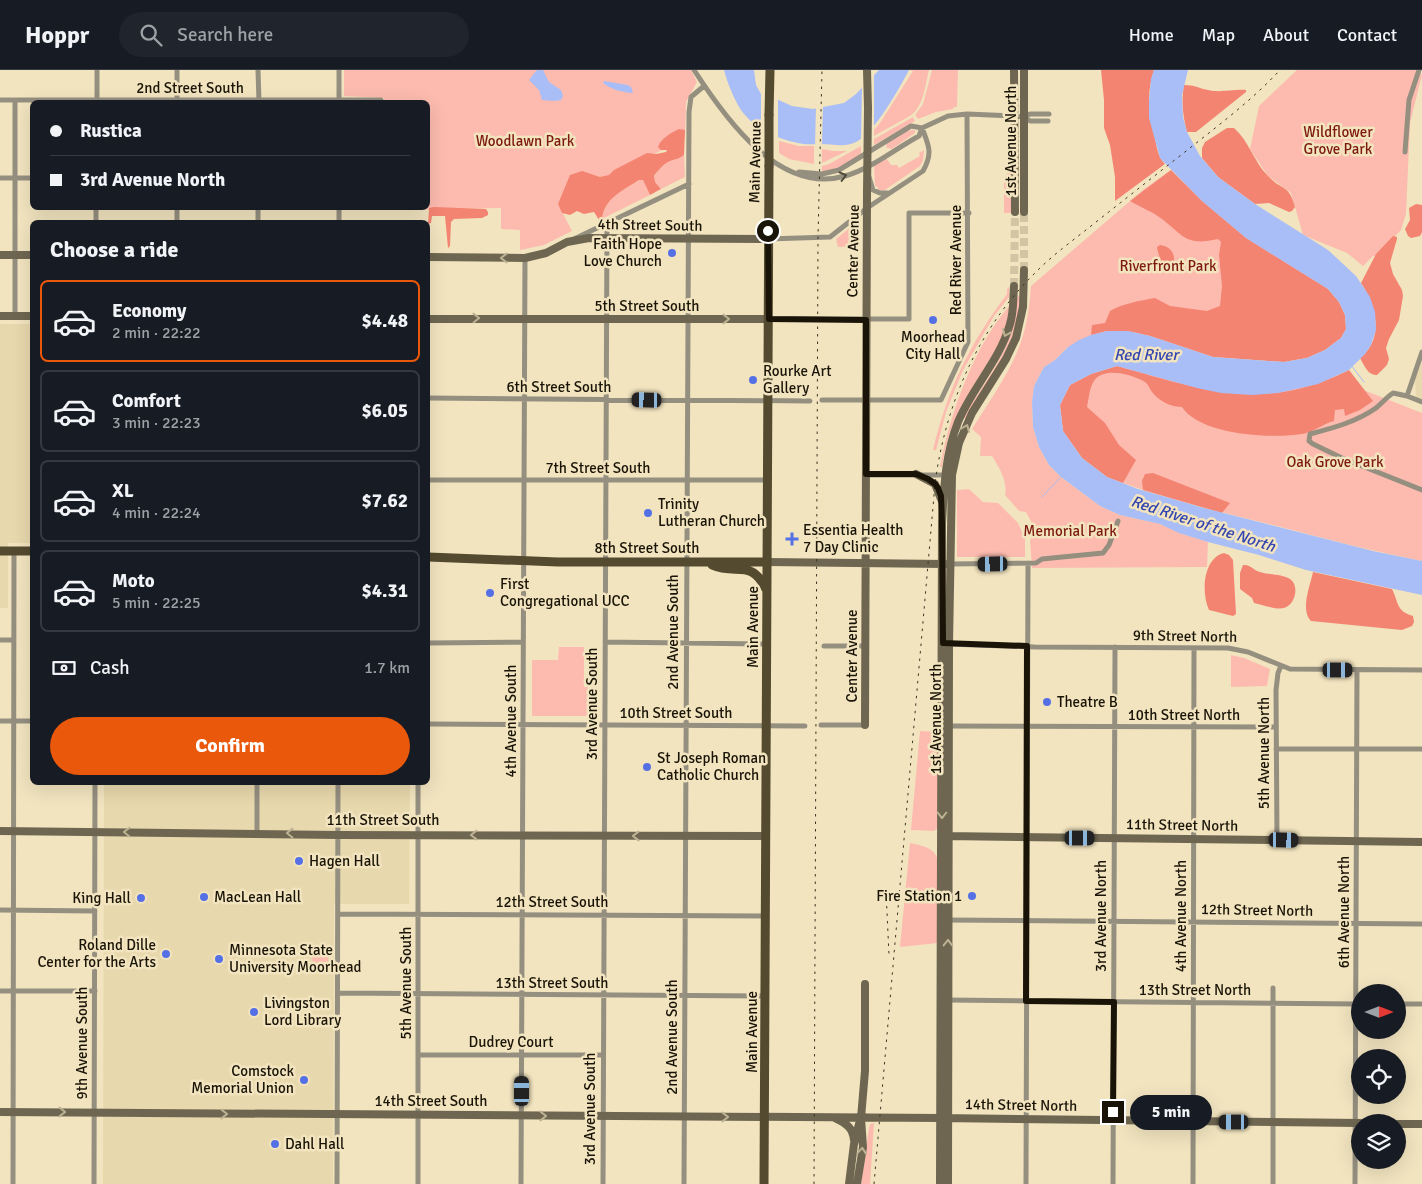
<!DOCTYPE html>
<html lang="en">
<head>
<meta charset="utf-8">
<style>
	body { margin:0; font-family:Signika,sans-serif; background:#20242c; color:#f1f3f6; height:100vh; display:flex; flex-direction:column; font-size:19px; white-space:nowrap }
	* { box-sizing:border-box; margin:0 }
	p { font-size:16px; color:#9ea1a6 }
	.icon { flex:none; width:28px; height:28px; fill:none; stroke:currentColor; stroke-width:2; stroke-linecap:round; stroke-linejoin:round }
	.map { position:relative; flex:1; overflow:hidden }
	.sheet { position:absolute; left:30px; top:150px; width:400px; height:565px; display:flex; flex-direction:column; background:#171b24; border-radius:8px; box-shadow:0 5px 20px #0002 }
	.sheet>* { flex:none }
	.guide { position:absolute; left:30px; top:30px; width:400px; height:110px; border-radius:8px; box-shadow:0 5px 20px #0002; display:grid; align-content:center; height:110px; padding:0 20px; background:#171b24 }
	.needle { width:32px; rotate:90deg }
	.buttons { position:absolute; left:1351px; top:914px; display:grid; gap:10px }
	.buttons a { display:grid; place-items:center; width:55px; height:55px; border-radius:50%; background:#171b24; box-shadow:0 5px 20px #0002; font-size:25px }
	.end { position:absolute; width:22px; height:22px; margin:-11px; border:6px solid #191407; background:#fff; box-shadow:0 0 0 2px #fff }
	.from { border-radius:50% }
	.bubble { position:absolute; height:35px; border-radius:18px; background:#171b24; box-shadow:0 5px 20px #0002; font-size:16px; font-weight:700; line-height:35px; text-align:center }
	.car { position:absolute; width:15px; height:30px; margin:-15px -8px; border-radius:6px; box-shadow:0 0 4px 1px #0007; background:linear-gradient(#222 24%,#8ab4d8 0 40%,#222 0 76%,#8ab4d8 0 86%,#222 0) }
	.guide b { display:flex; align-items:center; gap:18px; height:48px; font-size:19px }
	.guide b+b { border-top:1px solid #363941 }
	.guide i { width:12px; height:12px; background:#f1f3f6 }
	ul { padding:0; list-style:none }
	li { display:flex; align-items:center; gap:15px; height:82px; margin:0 10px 8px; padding:0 10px; border:2px solid #363941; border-radius:8px }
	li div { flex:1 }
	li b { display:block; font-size:19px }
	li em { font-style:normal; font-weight:700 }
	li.selected { border-color:#ea580c }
	li>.icon { width:45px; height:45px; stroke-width:1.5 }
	h2 { padding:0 20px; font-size:22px; line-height:60px }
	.pay { display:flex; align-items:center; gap:12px; height:55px; padding:0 20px; font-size:19px }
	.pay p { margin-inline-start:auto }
	.primary-button { display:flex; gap:10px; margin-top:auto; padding:10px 20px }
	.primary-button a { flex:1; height:58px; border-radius:30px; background:#ea580c; color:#fff; font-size:20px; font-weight:700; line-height:58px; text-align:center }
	header { display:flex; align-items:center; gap:30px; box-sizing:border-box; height:70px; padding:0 25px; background:#171b24; border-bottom:1px solid #363941 }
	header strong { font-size:24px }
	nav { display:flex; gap:28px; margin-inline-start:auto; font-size:18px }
	.search { width:350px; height:45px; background:#20242c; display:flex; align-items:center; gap:12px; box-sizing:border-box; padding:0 18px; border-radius:28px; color:#9ea1a6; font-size:19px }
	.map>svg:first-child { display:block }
</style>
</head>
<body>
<header>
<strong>Hoppr</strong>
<div class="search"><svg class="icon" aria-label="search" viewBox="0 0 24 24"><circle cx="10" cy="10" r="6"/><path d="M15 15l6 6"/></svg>Search here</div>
<nav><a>Home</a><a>Map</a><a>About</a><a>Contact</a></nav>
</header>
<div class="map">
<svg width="1422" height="1114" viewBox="0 0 1422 1114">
	<rect width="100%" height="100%" fill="#f2e4bf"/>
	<path fill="#e8d8ad" d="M0 254H32V473H8V538H0Z
		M1422 292V330L1416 328 1415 308Z
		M104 713H410L409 834H334L333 1114H103Z"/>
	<path fill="#fdbbaf" d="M344 0H691L697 12 686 32 685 68 558 134 572 161 544 175 520 180V160L501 159V138L385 140V138H428V32H384V28L344 26Z
		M909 0H929C925 16 924 36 910 46L874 66V60L880 53 913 1Z
		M932 0H958L957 37H954L953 39 936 42 918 49 915 45 923 34Z
		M1297 0H1415L1422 5 1410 53 1406 144 1401 160 1376 186H1373L1363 196 1347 183 1303 165 1291 123 1268 106 1250 79 1259 36Z
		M913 47 915 51 874 75V69Z
		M913 60H915V63L892 79 887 78 886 74 888 72 907 61Z
		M779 71 799 76H814V94L789 89 779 83Z
		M861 76V85L841 97 822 102V96L829 94Z
		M822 79 833 81H847L822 93Z
		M924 80 923 91 920 96 885 120 878 121V117L875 116 874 95 886 88 891 95H897L899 98 920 86 919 83Z
		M684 85 685 107 661 119 655 112 654 107C657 102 661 97 665 94 671 89 679 90 684 85Z
		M1011 99V143H1004V108Z
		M1171 100 1181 111 1328 219 1068 277 1055 290 1044 297 1034 316 1032 332 1033 357 1039 377 1049 395 1061 407 1100 436 1120 445 1160 454 1180 463 1208 472 1207 497 1032 498 1030 470H1031L1033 455 1026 442 1019 441 1005 425C1008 412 999 397 992 386H980L981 367 972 359C990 330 1015 296 1024 262 1028 247 1030 232 1031 216L1144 119Z
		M639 110H643L650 125 602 149C604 128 624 120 639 110Z
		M857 152H858L859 176 838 177 836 169Z
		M1009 217V227L994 246 963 300 946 342 936 380H933C948 318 969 275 1007 224V219Z
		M1020 224C1021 271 989 310 966 349L963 348C978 321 1000 295 1010 266 1014 254 1015 240 1017 228Z
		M1010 235C1009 277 972 316 954 352 948 366 944 382 942 397H940C950 343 974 276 1010 235Z
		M1117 296 1333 308 1422 343V491C1372 481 1323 468 1273 455 1217 441 1161 428 1107 407L1070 315Z
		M969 419 983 432 998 433 1018 453 1025 469V487H957V420Z
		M559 577H584V617H588V646H532V590H558Z
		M1231 585 1244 588 1270 599 1267 616 1231 617Z
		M920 661 939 662V757L934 761 911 760Z
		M910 773C923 776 934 777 938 790V873L900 877Z
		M311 883H316L317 886H328V896H313Z
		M874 1053 870 1114H861L869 1058 870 1054Z"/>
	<path fill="#f48472" d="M1101 0H1154C1146 23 1149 46 1155 69 1157 78 1158 87 1165 94L1115 131V107L1110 75 1104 58V30Z
		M1184 15C1195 15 1198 18 1208 20 1220 23 1233 19 1246 20V22L1196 62H1187C1183 47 1181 32 1184 15Z
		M1227 58H1234C1249 71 1254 92 1268 106 1282 121 1289 114 1295 137L1292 141 1289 142 1269 133 1255 134 1218 107 1202 88V78L1205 72Z
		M679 59 685 60 684 85C679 90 671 89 665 94 661 97 657 102 654 106L655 112 661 119 650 125 643 110H639C624 120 604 128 602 149L599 150 594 142 584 144 577 141 570 145 562 143 558 134 570 105 582 101 600 107 609 105 614 100 647 83 656 84 666 82 667 80H661L658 77C661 68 671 63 679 59Z
		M1171 100 1202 131 1246 168 1328 219 1339 232 1345 245 1346 259 1341 268 1325 280 1307 288 1284 292 1213 287 1150 266 1128 261H1107L1091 265 1092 255 1105 253 1110 241C1124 233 1139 231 1155 228L1170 236 1207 241 1220 236 1222 216 1219 185 1221 172 1218 169C1186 176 1185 167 1162 149 1153 142 1140 137 1130 131Z
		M1416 134 1422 135V162L1420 166 1411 168 1408 166 1405 159 1410 150 1409 138Z
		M434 137 486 139 488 142V145L482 148 454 149 451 152 450 176 448 178 445 146H432L431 153 428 154 429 138Z
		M1393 166 1397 167V169L1390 193 1393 204 1402 220 1403 226 1399 250 1389 269 1386 278 1389 289 1387 295 1377 305C1368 306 1364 295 1360 288 1385 268 1376 236 1361 213L1376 184Z
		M1160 175C1173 176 1178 189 1171 200L1163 198C1162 193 1157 181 1157 177Z
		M1117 296C1203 320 1264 343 1349 300L1373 331 1360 340 1345 346 1344 339 1335 340 1334 351C1322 354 1314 362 1302 364 1271 369 1200 365 1182 337 1171 337 1159 331 1152 322 1149 318 1149 315 1145 312 1133 305 1104 296 1094 311 1089 318 1089 329 1087 337L1105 353 1119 375 1136 390 1123 413 1107 407 1082 388 1063 361 1060 335 1070 315 1091 304Z
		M1153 403 1230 433 1222 443 1143 420 1142 411 1145 404Z
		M1224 483 1229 485 1233 490 1236 544 1233 546 1209 540C1201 523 1203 488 1224 483Z
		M1243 495C1250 494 1253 500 1260 502 1269 505 1282 504 1290 509 1300 516 1295 535 1284 538 1276 540 1263 535 1254 533L1252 528 1240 519V503Z
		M1313 502 1392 519C1399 533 1396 541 1413 546L1414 552 1412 556 1402 560 1311 551C1300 540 1310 516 1313 502Z"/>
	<path fill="#a9bdf6" d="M537 0H543L549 12 561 20 563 26 561 30 555 31 542 30 539 20 529 10Z
		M724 0H754L772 27 792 36 813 39 844 33 856 24 879 0H909C899 19 876 60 858 71 846 78 834 74 821 74 813 74 805 75 798 73 780 70 757 59 745 45 736 35 727 12 724 0Z
		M1154 0H1188L1182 25 1183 47 1187 62 1200 86 1218 107 1255 134 1328 180 1356 206 1370 227 1375 242 1376 260 1371 275 1365 284 1349 300 1318 314 1278 323 1252 325 1221 323 1197 318 1117 296 1091 304 1070 315 1060 335 1063 361 1082 388 1107 407 1138 419 1204 438 1373 481 1422 491V525L1306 500 1259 485 1208 472 1179 463 1160 454 1120 445 1100 436 1061 407 1049 395 1039 377 1033 357 1032 332 1034 316 1044 297 1055 290 1068 277 1079 270 1091 265 1107 261H1128L1150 266 1213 287 1284 292 1307 288 1325 280 1341 268 1346 259 1345 245 1339 232 1328 219 1246 168 1202 131 1160 88 1149 48V31L1151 9Z
		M604 11 628 15 631 17 633 22 631 23C622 22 610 19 603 13Z"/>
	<path fill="#f2e4bf" d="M754 0H757L761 10 774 25 778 27V69L761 61V24L756 15Z
		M874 3V59L861 71 862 15Z
		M823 34 822 77 815 76 816 36Z"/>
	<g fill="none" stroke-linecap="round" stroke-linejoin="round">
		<path stroke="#a9bdf6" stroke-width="1" d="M1351 295 1364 312
			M1042 427 1062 406"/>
		<path stroke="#d1c5a3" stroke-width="8" stroke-dasharray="8 4" stroke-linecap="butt" d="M1024 200V142
			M1014 216 1015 142"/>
		<path stroke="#958f80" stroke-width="5" d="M258 0 259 32
			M339 0V32
			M694 0C725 48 779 125 845 106 871 99 895 79 919 66L922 58
			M0 30H381
			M15 30V246
			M97 32V0
			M177 32V0
			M1024 47 1030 44H1049
			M1405 82 1409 30 1419 0
			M799 102 822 104 839 100 911 56 922 58 948 46 967 44 1014 46 1024 47 1030 51H1048
			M869 107 873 120 880 123H888
			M0 108H32
			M339 138V152
			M96 152V138
			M177 152V138
			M258 152V138
			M574 169 689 114
			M768 169 830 167 867 138 923 101C933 83 929 76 922 58
			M769 249H909V143H969
			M1407 326 1422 282
			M428 328 810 331
			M822 330H941L968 272 967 44
			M1422 332 1407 326 1393 323C1387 327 1382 333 1376 338 1356 352 1333 358 1310 364L1309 371 1313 374 1342 388 1422 420
			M866 405H948
			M428 410H767
			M950 494 1036 493 1042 489 1103 483 1109 475 1118 451
			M0 570H14
			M605 572 767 574
			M428 573 523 572
			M947 574 1035 577 1228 578 1248 582 1290 599 1422 600
			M824 576H866
			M0 651H32
			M428 654 805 656
			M821 655H865
			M947 656 1276 657
			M1276 679H1422
			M418 712V1114
			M257 763V712
			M1277 770 1276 620 1278 603 1281 596
			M0 840 95 841
			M338 844 765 846
			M947 850 1422 854
			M0 921H95
			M338 923 766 926
			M946 930 1360 934
			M1398 934H1422
			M418 985H603
			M13 1114 14 481
			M94 1114 95 712
			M337 1114 338 712
			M521 1114 525 188
			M603 1114 607 153
			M684 1114 689 42 691 27 704 16
			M1026 1114 1028 493
			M1113 1114 1115 577
			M1193 1114 1194 578
			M1273 1114V918
			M1355 1114 1357 600"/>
		<path stroke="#6e6650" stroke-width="8" d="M867 0 868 38
			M1014 0 1015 142
			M1024 0V142
			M0 185H32
			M428 187 525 188 546 183 567 172 589 168 768 169
			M0 246H32
			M428 249H769
			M916 404 935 414 941 429
			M767 492 945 494
			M865 655 867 122
			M0 761 338 765 765 766
			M946 766 1422 772
			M0 1042 940 1048 1360 1053
			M835 1048C846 1053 853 1058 854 1070
			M1398 1054H1422
			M849 1114 854 1074 859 1054
			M857 1114 863 1077 861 1048 865 1001V914
			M940 1114 942 453C944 418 945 385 958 352 972 318 1000 290 1010 254 1014 241 1013 228 1014 216
			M948 1114 949 574 952 405 959 373 972 343 1006 289 1016 268 1023 237 1024 200"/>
		<path stroke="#534a2f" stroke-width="9" d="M769 45 770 0
			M0 481H32
			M428 487 558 492H767
			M712 495C736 506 751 488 766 519
			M764 1114 769 96"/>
		<path stroke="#3d3625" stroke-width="1" stroke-dasharray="2.5 5" stroke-linecap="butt" d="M886 821 889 885
			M814 1114 818 168 822 0
			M874 1114 935 414C945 336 977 261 1033 205 1052 185 1075 169 1096 152 1129 126 1162 100 1195 74 1224 51 1254 28 1280 0"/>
		<path stroke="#6e6650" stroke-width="8" d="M867 122 868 38"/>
		<path stroke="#534a2f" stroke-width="9" d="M769 96V45"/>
	</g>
	<defs><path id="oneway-chevron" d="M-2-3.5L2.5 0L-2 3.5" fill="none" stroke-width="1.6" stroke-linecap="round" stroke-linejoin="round" transform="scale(1.25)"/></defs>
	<use stroke="#514b3d" href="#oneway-chevron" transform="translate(843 106) rotate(-14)"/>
	<g stroke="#bdb293">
		<use href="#oneway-chevron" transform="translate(504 188) rotate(-180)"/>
		<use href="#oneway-chevron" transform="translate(476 248) rotate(-1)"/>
		<use href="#oneway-chevron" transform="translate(726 249)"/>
		<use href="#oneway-chevron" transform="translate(1006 263) rotate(113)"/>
		<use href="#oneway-chevron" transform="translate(966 358) rotate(-67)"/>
		<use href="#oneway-chevron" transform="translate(942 745) rotate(90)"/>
		<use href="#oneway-chevron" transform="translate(127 762) rotate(-179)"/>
		<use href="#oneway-chevron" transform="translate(290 763) rotate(-179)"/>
		<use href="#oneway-chevron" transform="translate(474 765) rotate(-180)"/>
		<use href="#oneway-chevron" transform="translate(636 766) rotate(-180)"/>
		<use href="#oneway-chevron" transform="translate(948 873) rotate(-89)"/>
		<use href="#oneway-chevron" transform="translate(62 1042) rotate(1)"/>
		<use href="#oneway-chevron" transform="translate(224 1044)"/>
		<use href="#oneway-chevron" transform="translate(543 1046)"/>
		<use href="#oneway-chevron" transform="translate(725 1047)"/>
		<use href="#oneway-chevron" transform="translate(862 1081) rotate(-85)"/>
	</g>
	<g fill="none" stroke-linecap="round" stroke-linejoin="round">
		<path stroke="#191407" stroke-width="6" d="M768 161 769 249 866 250V404H916L928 409 935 414 938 418 941 426 942 453 943 573 1027 576 1026 931 1114 932 1113 1042"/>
	</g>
	<g fill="#5570e5" stroke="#f2e4bf" stroke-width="2">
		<circle cx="672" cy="183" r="5"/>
		<circle cx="933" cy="250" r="5"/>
		<circle cx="753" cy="310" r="5"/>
		<circle cx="648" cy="443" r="5"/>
		<path d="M789.5 461.5h5v5h5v5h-5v5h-5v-5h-5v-5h5z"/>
		<circle cx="490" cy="523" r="5"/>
		<circle cx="1047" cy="632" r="5"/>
		<circle cx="647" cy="697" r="5"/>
		<circle cx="299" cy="791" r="5"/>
		<circle cx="972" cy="826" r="5"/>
		<circle cx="204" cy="827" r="5"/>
		<circle cx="141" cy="828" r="5"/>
		<circle cx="166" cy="884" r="5"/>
		<circle cx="219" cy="889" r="5"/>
		<circle cx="254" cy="942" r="5"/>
		<circle cx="304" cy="1010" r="5"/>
		<circle cx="275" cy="1074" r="5"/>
	</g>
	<g text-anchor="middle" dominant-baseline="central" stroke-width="5" stroke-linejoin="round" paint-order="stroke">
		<g font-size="15" fill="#191407" stroke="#f2e4bf">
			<text x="190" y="18">2nd Street South</text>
			<text transform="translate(1011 71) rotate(-90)">1st Avenue North</text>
			<text transform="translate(755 92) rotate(-89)">Main Avenue</text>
			<text transform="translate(650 155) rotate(1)">4th Street South</text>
			<text transform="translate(853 181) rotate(-89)">Center Avenue</text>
			<text transform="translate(956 190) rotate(-90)">Red River Avenue</text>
			<text x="647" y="236">5th Street South</text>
			<text x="559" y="317">6th Street South</text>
			<text x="598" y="398">7th Street South</text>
			<text x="647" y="478">8th Street South</text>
			<text transform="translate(753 557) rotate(-90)">Main Avenue</text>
			<text transform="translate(673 562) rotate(-90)">2nd Avenue South</text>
			<text transform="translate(1185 566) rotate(1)">9th Street North</text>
			<text transform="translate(852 586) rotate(-90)">Center Avenue</text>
			<text transform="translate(592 634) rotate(-90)">3rd Avenue South</text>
			<text x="676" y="643">10th Street South</text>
			<text x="1184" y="645">10th Street North</text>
			<text transform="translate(936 649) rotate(-90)">1st Avenue North</text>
			<text transform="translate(511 651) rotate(-90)">4th Avenue South</text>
			<text transform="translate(1264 683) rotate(-90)">5th Avenue North</text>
			<text x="383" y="750">11th Street South</text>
			<text transform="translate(1182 755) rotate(1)">11th Street North</text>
			<text x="552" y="832">12th Street South</text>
			<text transform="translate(1257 840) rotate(1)">12th Street North</text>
			<text transform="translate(1344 842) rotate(-90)">6th Avenue North</text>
			<text transform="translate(1101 846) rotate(-90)">3rd Avenue North</text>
			<text transform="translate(1181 846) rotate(-90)">4th Avenue North</text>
			<text transform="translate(406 913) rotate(-90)">5th Avenue South</text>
			<text x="552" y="913">13th Street South</text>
			<text x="1195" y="920">13th Street North</text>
			<text transform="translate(752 962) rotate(-90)">Main Avenue</text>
			<text transform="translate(672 967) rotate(-90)">2nd Avenue South</text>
			<text x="511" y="972">Dudrey Court</text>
			<text transform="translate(82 973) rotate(-90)">9th Avenue South</text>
			<text x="431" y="1031">14th Street South</text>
			<text transform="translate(1021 1035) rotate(1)">14th Street North</text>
			<text transform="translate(590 1039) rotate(-90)">3rd Avenue South</text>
		</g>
		<g font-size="15" fill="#7d190e" stroke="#f2e4bf">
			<text x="1338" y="62">Wildflower<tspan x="1338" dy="17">Grove Park</tspan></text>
			<text x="525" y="71">Woodlawn Park</text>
			<text x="1168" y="196">Riverfront Park</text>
			<text x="1335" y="392">Oak Grove Park</text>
			<text x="1070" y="461">Memorial Park</text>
		</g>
		<g font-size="15" fill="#191407" stroke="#f2e4bf" text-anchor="start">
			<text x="662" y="174" text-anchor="end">Faith Hope<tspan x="662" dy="17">Love Church</tspan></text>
			<text x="933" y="267" text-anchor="middle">Moorhead<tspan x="933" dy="17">City Hall</tspan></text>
			<text x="763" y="301">Rourke Art<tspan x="763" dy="17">Gallery</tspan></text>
			<text x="658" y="434">Trinity<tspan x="658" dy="17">Lutheran Church</tspan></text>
			<text x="803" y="460">Essentia Health<tspan x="803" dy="17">7 Day Clinic</tspan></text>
			<text x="500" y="514">First<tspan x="500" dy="17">Congregational UCC</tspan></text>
			<text x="1057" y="632">Theatre B</text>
			<text x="657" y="688">St Joseph Roman<tspan x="657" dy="17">Catholic Church</tspan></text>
			<text x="309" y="791">Hagen Hall</text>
			<text x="962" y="826" text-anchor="end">Fire Station 1</text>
			<text x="214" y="827">MacLean Hall</text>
			<text x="131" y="828" text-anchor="end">King Hall</text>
			<text x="156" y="875" text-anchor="end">Roland Dille<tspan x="156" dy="17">Center for the Arts</tspan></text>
			<text x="229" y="880">Minnesota State<tspan x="229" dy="17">University Moorhead</tspan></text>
			<text x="264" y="933">Livingston<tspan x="264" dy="17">Lord Library</tspan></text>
			<text x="294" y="1001" text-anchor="end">Comstock<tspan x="294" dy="17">Memorial Union</tspan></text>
			<text x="285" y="1074">Dahl Hall</text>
		</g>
		<g font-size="16" font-style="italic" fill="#3245b0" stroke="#f2e4bf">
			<text x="1146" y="285">Red River</text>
			<text transform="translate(1203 454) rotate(18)">Red River of the North</text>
		</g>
	</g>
</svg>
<div class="buttons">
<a><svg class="needle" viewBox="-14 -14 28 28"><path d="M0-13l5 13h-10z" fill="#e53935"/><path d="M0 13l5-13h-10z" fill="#9ea1a6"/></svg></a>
<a><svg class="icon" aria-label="locate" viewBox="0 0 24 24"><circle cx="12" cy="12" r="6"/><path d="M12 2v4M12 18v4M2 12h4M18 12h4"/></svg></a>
<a><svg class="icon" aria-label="layers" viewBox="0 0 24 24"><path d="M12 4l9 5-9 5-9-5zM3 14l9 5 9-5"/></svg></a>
</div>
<i class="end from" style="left:768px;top:161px"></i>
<i class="end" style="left:1113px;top:1042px"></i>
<div class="bubble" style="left:1130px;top:1025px;width:82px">5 min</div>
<i class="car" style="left:647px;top:330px;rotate:271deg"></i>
<i class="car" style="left:993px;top:494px;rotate:269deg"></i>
<i class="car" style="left:1338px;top:600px;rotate:90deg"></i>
<i class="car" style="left:1080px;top:768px;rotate:90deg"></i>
<i class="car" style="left:1284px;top:770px;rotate:91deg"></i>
<i class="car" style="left:522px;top:1021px;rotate:0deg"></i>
<i class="car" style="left:1234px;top:1052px;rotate:270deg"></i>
<div class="guide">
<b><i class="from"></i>Rustica</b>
<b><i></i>3rd Avenue North</b>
</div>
<section class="sheet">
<h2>Choose a ride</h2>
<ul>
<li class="selected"><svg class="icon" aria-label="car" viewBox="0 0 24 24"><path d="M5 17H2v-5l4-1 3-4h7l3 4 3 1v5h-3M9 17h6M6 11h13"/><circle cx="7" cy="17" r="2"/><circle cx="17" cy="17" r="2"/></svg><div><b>Economy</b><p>2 min · 22:22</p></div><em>$4.48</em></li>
<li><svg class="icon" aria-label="car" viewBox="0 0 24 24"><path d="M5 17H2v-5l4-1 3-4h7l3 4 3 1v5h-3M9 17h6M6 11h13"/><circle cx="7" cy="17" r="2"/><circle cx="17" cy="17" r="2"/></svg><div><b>Comfort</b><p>3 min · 22:23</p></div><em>$6.05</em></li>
<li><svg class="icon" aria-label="car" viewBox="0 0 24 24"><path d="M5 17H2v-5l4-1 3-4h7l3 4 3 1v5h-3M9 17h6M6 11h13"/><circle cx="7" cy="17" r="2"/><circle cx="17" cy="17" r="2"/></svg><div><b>XL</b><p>4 min · 22:24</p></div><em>$7.62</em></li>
<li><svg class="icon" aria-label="car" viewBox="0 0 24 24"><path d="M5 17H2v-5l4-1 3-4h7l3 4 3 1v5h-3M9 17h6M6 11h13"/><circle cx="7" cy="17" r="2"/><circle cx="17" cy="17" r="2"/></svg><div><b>Moto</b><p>5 min · 22:25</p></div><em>$4.31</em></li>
</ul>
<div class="pay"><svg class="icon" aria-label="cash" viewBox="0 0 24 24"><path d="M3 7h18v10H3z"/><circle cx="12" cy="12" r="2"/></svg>Cash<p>1.7 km</p></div>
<div class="primary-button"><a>Confirm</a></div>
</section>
</div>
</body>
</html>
